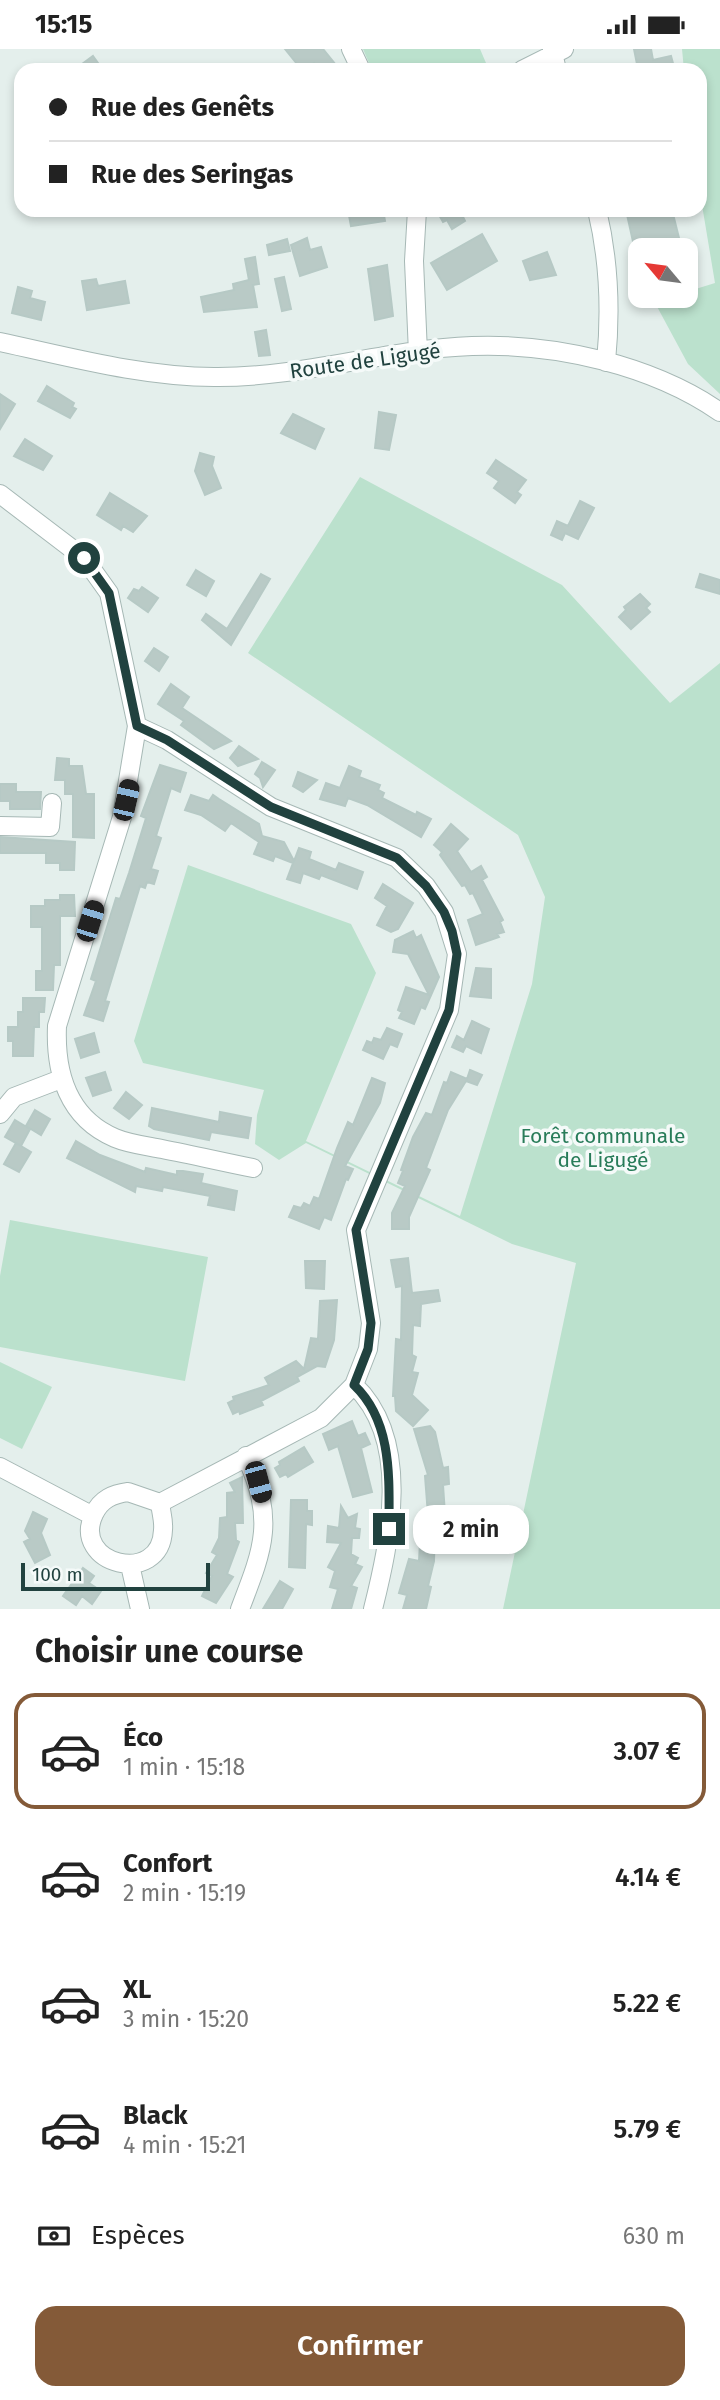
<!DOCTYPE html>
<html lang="fr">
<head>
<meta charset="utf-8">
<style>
	body { margin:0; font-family:"Fira Sans",sans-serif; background:#f6f6f6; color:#222; height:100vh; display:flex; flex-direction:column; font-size:26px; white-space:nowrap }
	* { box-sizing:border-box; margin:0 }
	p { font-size:23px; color:#767676 }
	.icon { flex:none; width:38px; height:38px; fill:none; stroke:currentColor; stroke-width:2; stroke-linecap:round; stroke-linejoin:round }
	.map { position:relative; height:1560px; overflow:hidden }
	.side { display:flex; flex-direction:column; background:#fff; flex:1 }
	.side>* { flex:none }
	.banner { position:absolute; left:14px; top:14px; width:693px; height:154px; border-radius:21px; box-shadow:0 4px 10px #0003; display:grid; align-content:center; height:154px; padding:0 35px; background:#fff }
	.needle { width:46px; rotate:299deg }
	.tools { position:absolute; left:628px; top:189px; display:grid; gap:14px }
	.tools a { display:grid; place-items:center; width:70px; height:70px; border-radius:14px; background:#fff; box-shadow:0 4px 10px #0003; font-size:35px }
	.scale { position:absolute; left:21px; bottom:18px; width:189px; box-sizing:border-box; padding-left:7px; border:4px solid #21423f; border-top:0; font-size:19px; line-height:24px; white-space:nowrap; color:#21423f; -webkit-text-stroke:5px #f5faf9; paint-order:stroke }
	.end { position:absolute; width:32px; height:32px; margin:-16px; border:9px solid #21423f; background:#fff; box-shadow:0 0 0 4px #fff }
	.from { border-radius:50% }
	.bubble { position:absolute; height:49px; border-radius:21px; background:#fff; box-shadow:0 4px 10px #0003; font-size:23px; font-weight:600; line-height:49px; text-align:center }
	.car { position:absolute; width:21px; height:42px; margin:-21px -10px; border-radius:9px; box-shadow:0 0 5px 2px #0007; background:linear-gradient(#222 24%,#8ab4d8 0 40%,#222 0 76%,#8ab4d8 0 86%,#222 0) }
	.banner b { display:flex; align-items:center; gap:24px; height:66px; font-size:26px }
	.banner b+b { border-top:2px solid #e0e0e0 }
	.banner i { width:18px; height:18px; background:#222 }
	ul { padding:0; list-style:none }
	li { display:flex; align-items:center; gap:21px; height:116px; margin:0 14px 10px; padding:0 21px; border:4px solid transparent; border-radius:21px }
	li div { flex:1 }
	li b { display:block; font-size:26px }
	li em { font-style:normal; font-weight:600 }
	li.selected { border-color:#845a38 }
	li>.icon { width:63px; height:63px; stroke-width:1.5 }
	h2 { padding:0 35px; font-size:32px; line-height:84px }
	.pay { display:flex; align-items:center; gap:18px; height:77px; padding:0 35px; font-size:26px }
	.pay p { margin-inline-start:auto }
	.action { display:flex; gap:14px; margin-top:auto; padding:14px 35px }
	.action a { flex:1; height:80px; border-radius:21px; background:#845a38; color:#fff; font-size:28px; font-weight:600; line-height:80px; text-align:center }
	.status { display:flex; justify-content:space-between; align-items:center; height:49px; padding:0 35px; background:#fff; direction:ltr }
	.status svg { height:19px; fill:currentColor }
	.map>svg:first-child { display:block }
</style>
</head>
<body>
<div class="status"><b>15:15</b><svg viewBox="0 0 49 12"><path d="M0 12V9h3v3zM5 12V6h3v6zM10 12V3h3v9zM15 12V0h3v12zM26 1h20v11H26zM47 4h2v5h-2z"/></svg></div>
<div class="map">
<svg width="720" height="1560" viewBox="0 0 720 1560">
	<rect width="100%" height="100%" fill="#e4efec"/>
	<path fill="#bbe1cd" d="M363 0H480L489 21H372Z
		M682 0H720V345L688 315 654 252 686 247V243L715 234 700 144V21H684Z
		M360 428 562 536 670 654 720 614V1560H503L576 1214 512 1195 306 1094 279 1111 255 1095 257 1066 264 1041 143 1014 134 992 188 816 351 875 376 924 306 1092 460 1167 532 935 545 848 518 786 248 604Z
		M10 1171 208 1208 185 1332 0 1298V1227Z
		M0 1313 52 1338 22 1400 0 1389Z"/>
	<path fill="#b9cac6" stroke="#b6c9c5" stroke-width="2" d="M285 0H323L340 21H319L314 14 306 21H289L297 15Z
		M634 0H651L653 11 671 7 674 18 630 21 629 17 637 15Z
		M93 7 103 21H74Z
		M348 161H383L385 172 351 177Z
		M441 161H467L461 164 465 172 452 180 447 171 443 173 438 164Z
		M626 161H672L682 201H669L666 190 634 197Z
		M482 185 497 212 447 241 431 214Z
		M307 189 310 201 321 198 327 218 300 227 291 196Z
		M287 190 290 202 269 206 267 196Z
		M547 203 556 226 530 231 523 212Z
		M255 208 259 235 253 236 257 258 204 263 201 248 234 241 233 235 249 231 245 210Z
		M387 216 393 267 375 271 368 220Z
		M284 228 291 260 282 262 275 230Z
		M96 230 98 237 125 232 129 254 87 261 82 232Z
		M18 238 32 242 30 249 45 253 41 271 12 264Z
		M266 281 270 306 259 307 255 283Z
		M47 337 74 354 72 358 76 360 70 369 38 352Z
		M0 345 15 355 0 380Z
		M379 363 396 366 389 401 375 399Z
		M293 365 324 380 315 400 281 384Z
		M25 390 52 407 43 421 14 407Z
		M200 404 214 408 212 417 221 439 205 446 195 422Z
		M496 411 526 431 517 443 521 446 515 454 494 439 499 432 487 424Z
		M110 444 147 467 133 483 123 477 121 481 97 466Z
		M580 452 594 459 578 490 565 484 562 491 551 486 557 472 568 477Z
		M196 521 214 532 206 547 187 536Z
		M261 525 270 530 231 596 202 571 206 565 227 580Z
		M700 525 720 531V545L696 538Z
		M142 538 158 549 148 563 128 549 134 540 139 542Z
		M640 545 650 555 646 559 650 563 631 580 619 568 626 561 624 558Z
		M154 599 168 608 159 622 145 612Z
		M171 635 189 648 182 659 231 692 214 700 181 676 184 672 158 655Z
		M239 697 258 710 238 717 230 709Z
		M57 709 69 710V717H82L86 745H94V789L73 788V745H65V731H55Z
		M262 713 275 721 263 738 260 729 255 725Z
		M160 716 186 724 180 743 171 739 156 787 161 789 151 820 158 822 154 835 147 833 145 839 140 837 105 952 109 953 103 972 84 966 96 932 91 930 116 849 120 850 129 824 146 769 141 767Z
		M349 717 361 722 359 728 380 736 378 741 384 744 382 749 416 766 417 763 431 770 421 788 367 756 348 749 345 757 320 750 326 734 340 739Z
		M298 723 317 731 303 743 293 737Z
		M0 735H16V743H41L40 760H10V752H0Z
		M191 746 209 752 213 746 219 750 259 775 262 787 284 793 294 812 299 799 311 803 309 810 336 821 339 814 363 823 357 840 321 826 319 830 303 824 300 834 287 830 293 814 275 807 273 812 254 805 259 793 231 774 225 782 201 766 185 761Z
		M451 775 468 790 457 802 471 823 481 817 487 828 482 831 503 871 500 873 504 883 497 885 499 888 476 896 468 871 483 865 473 844 470 845 465 836 462 837 440 806 442 803 434 796Z
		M0 788 75 793 74 821H60V814H46V804H0Z
		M383 835 413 854 398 880 391 883 377 876 387 857 375 849Z
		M60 846H74L75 867H60V916H54L53 941H36V922H42V878H31V857H45V851H60Z
		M413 882 416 889 421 886 439 928 425 960 421 958 414 975 399 969 402 963 398 961 406 938 429 946 408 905 393 903 395 891Z
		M476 919 491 920V949L470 947Z
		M23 949H45L44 963H39V978H34L33 1007H13V992H8V978H18V963H23Z
		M472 972 489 980 481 1004 466 997 463 1003 452 998 457 987 464 991Z
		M387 979 402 985 397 998 390 995 383 1010 363 1001 367 992 372 994 374 989 381 991Z
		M94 984 99 1003 81 1009 75 990Z
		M470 1021 482 1026 477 1036 466 1032 448 1061 426 1119 430 1121 409 1168V1180H392V1164L405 1137 398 1134 403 1122 401 1121 413 1088 426 1064 432 1066 444 1033 447 1034 451 1023 467 1030Z
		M105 1023 111 1041 93 1047 86 1029Z
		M372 1029 385 1034 380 1054 345 1117 353 1120 348 1131 346 1130 331 1171 324 1168 319 1180 289 1168 294 1157 301 1159 304 1154 310 1157 314 1148 319 1150 337 1099 348 1073 353 1076Z
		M126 1043 142 1056 129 1070 114 1059Z
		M152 1059 219 1073 220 1063 251 1069 248 1089 211 1083 209 1091 154 1080 149 1077Z
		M35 1061 50 1070 41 1086 26 1077Z
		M15 1071 30 1080 21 1097 5 1088Z
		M76 1092 100 1106 145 1123 146 1119 177 1126V1122H183L203 1125 201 1134 237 1142 234 1161 208 1156 210 1147 163 1138 162 1142 136 1137 135 1143 67 1109Z
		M16 1094 31 1103 19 1123 4 1115Z
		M408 1209 412 1244 438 1241 440 1252 421 1255 420 1277 413 1276 412 1306 416 1308 412 1323 418 1324 412 1346 428 1361 413 1377 396 1362 395 1347H393L396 1290 401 1291 402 1237 396 1238 391 1211Z
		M305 1212H325L324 1240 306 1239Z
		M337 1251 334 1291 325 1318 317 1317 297 1328 299 1332 261 1352 263 1356 240 1365 239 1362 233 1365 228 1354 234 1351 233 1348 269 1336 265 1329 296 1312 304 1320 311 1289 318 1290 320 1252Z
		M352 1372 358 1387 365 1384 370 1395 361 1399 372 1443 353 1448 338 1397 329 1401 323 1385Z
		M430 1377 435 1383 443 1419 448 1418 449 1435 443 1436 445 1465 428 1466 425 1427 428 1426 414 1380Z
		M304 1398 313 1413 288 1428 286 1425 280 1428 275 1419 280 1416 279 1413Z
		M242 1428 243 1474H235L236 1491 239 1493 227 1525 233 1528 216 1554 202 1547 212 1527 206 1524 217 1506 212 1503 219 1489 220 1469 227 1468V1444L235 1443 230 1434Z
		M291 1451H307V1462H312V1476L306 1475 305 1519 289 1518Z
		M341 1457 348 1469 357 1465 355 1479 360 1480 359 1489H352L351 1505 358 1509 355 1515 362 1518 351 1537 357 1539 351 1560H332L338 1540 330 1538 335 1522 328 1518 341 1494 327 1493 328 1477 339 1479Z
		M33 1463 47 1470 41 1484 50 1506 35 1514 24 1493 30 1490 25 1482Z
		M435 1473 434 1512 428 1537 431 1538 426 1560H403L407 1546 399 1544 409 1510 419 1512 421 1474Z
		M83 1519 94 1527 89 1534 101 1542 92 1555 82 1547 76 1556 63 1547Z
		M280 1532 293 1540 282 1560H263Z"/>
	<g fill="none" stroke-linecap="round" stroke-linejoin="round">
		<defs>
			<path id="minor" d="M351 0 361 21
				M552 0 557 21
				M522 21 564 0
				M417 161 414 212 418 304
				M597 161C609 211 611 262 606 313
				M0 293C70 308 143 328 214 328 301 329 386 300 472 297 555 294 652 316 720 363
				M0 445 84 509 109 544 137 677 167 691 271 758 397 809 426 837 444 863 457 905 449 961 356 1181 371 1274 368 1300 354 1336 321 1369 160 1454
				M137 677 122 768 57 977C55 1024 68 1069 115 1089 129 1095 147 1097 162 1100 193 1106 223 1113 253 1119
				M0 777 50 778 52 754
				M0 1065 14 1048 61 1030
				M354 1336C412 1391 390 1492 373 1560
				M0 1418 93 1467
				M128 1443 160 1454C161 1463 164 1472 163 1481 161 1538 70 1516 94 1465 101 1450 113 1445 128 1443Z
				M130 1516 140 1560
				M240 1560C264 1498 275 1471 246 1407"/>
		</defs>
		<use href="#minor" stroke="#a6b8b5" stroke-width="20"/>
		<use href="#minor" stroke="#fff" stroke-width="18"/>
	</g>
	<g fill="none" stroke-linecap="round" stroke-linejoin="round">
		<path stroke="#21423f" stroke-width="9" d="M84 509 109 544 137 677 167 691 271 758 397 809 426 837 444 863 452 882 457 905 449 961 356 1181 371 1274 368 1300 354 1336C393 1373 389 1430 389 1480"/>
	</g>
	<g text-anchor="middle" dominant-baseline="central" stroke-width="7" stroke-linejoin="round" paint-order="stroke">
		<g font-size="21" fill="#21423f" stroke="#f5faf9">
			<text transform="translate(365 312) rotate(-8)">Route de Ligugé</text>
		</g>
		<g font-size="21" fill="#287c59" stroke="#f5faf9">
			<text x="603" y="1087">Forêt communale<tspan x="603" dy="24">de Ligugé</tspan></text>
		</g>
	</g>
</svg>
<div class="tools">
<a><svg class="needle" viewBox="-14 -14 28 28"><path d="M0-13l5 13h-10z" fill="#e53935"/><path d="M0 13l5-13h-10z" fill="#767676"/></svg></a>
</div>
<div class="scale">100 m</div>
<i class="end from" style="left:84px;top:509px"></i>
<i class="end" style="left:389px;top:1480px"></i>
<div class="bubble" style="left:413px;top:1456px;width:116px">2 min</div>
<i class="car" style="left:126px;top:751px;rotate:13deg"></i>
<i class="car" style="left:90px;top:872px;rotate:17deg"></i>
<i class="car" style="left:258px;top:1433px;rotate:165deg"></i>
<div class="banner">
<b><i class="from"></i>Rue des Genêts</b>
<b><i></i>Rue des Seringas</b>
</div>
</div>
<section class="side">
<h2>Choisir une course</h2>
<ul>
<li class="selected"><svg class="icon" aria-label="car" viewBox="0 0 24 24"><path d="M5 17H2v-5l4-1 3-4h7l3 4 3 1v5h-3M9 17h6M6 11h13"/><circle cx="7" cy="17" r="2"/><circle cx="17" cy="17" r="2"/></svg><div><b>Éco</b><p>1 min · 15:18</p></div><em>3.07 €</em></li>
<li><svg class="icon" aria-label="car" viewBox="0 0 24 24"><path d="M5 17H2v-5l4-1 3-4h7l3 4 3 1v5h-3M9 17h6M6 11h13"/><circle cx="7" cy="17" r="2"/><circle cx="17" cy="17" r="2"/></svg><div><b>Confort</b><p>2 min · 15:19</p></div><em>4.14 €</em></li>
<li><svg class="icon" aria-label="car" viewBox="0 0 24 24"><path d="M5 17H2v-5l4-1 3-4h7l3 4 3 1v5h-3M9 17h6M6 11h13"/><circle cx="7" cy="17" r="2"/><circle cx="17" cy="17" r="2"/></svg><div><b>XL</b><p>3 min · 15:20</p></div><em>5.22 €</em></li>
<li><svg class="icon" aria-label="car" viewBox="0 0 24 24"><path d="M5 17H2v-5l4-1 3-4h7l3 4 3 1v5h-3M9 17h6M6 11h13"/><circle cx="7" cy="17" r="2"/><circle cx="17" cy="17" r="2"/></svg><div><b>Black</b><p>4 min · 15:21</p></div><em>5.79 €</em></li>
</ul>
<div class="pay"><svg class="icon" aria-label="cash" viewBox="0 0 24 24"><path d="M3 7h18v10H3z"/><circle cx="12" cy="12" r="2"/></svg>Espèces<p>630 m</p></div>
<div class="action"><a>Confirmer</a></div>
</section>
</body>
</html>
